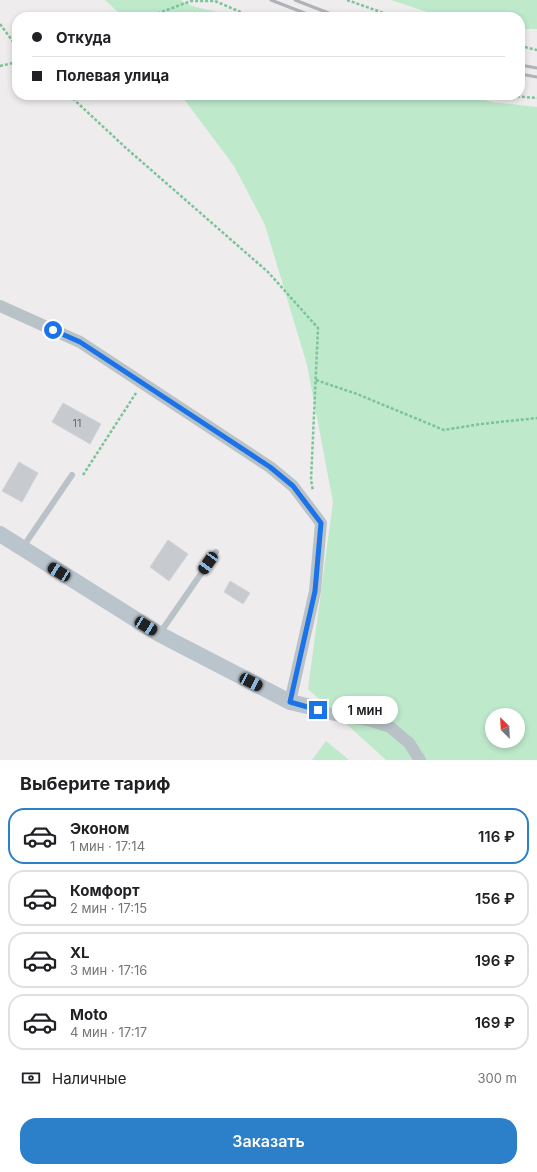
<!DOCTYPE html>
<html lang="ru">
<head>
<meta charset="utf-8">
<style>
	body { margin:0; font-family:Inter,sans-serif; background:#f2f2f2; color:#202124; height:100vh; display:flex; flex-direction:column; font-size:15px; white-space:nowrap }
	* { box-sizing:border-box; margin:0 }
	p { font-size:13px; color:#757577 }
	.icon { flex:none; width:22px; height:22px; fill:none; stroke:currentColor; stroke-width:2; stroke-linecap:round; stroke-linejoin:round }
	.map { position:relative; height:760px; overflow:hidden }
	.side { display:flex; flex-direction:column; background:#fff; flex:1 }
	.side>* { flex:none }
	.top-card { position:absolute; left:12px; top:12px; width:513px; height:88px; border-radius:16px; box-shadow:0 2px 6px #0003; display:grid; align-content:center; height:88px; padding:0 20px; background:#fff }
	.needle { width:26px; rotate:336deg }
	.controls { position:absolute; left:485px; top:708px; display:grid; gap:8px }
	.controls a { display:grid; place-items:center; width:40px; height:40px; border-radius:50%; background:#fff; box-shadow:0 2px 6px #0003; font-size:20px }
	.end { position:absolute; width:18px; height:18px; margin:-9px; border:5px solid #1a73e8; background:#fff; box-shadow:0 0 0 2px #fff }
	.from { border-radius:50% }
	.bubble { position:absolute; height:28px; border-radius:14px; background:#fff; box-shadow:0 2px 6px #0003; font-size:13px; font-weight:600; line-height:28px; text-align:center }
	.car { position:absolute; width:12px; height:24px; margin:-12px -6px; border-radius:5px; box-shadow:0 0 3px 1px #0007; background:linear-gradient(#222 24%,#8ab4d8 0 40%,#222 0 76%,#8ab4d8 0 86%,#222 0) }
	.top-card b { display:flex; align-items:center; gap:14px; height:38px; font-size:15px }
	.top-card b+b { border-top:1px solid #e0e0e0 }
	.top-card i { width:10px; height:10px; background:#202124 }
	ul { padding:0; list-style:none }
	li { display:flex; align-items:center; gap:12px; height:56px; margin:0 8px 6px; padding:0 12px; border:2px solid #e0e0e0; border-radius:16px }
	li div { flex:1 }
	li b { display:block; font-size:15px }
	li em { font-style:normal; font-weight:600 }
	li.on { border-color:#2c7fc9 }
	li>.icon { width:36px; height:36px; stroke-width:1.5 }
	h2 { padding:0 20px; font-size:18px; line-height:48px }
	.pay { display:flex; align-items:center; gap:10px; height:44px; padding:0 20px; font-size:15px }
	.pay p { margin-inline-start:auto }
	.cta { display:flex; gap:8px; margin-top:auto; padding:8px 20px }
	.cta a { flex:1; height:46px; border-radius:16px; background:#2c7fc9; color:#fff; font-size:16px; font-weight:600; line-height:46px; text-align:center }
	.map>svg:first-child { display:block }
</style>
</head>
<body>
<div class="map">
<svg width="537" height="760" viewBox="0 0 537 760">
	<rect width="100%" height="100%" fill="#efeced"/>
	<path fill="#bee9cb" fill-rule="evenodd" d="M105 0H181C196 11 217 9 234 17H123Z
		M391 0H537V29H520V17H442Z
		M181 95H466L492 102 537 107V760H386L308 689 333 502 307 365 265 225 234 166ZM492 715H518V741H492Z
		M326 741 349 760H312Z"/>
	<path fill="#c7cacf" stroke="#d1d3d7" d="M63 403 101 424 90 444 52 422Z
		M19 462 38 473 22 502 2 491Z
		M168 540 188 554 169 581 150 567Z
		M230 581 250 593 243 604 224 592Z"/>
	<g fill="none" stroke-linecap="round" stroke-linejoin="round">
		<path stroke="#7bc398" stroke-width="2.5" stroke-dasharray="3 2" stroke-linecap="butt" d="M347 0 395 17
			M148 17 191 1H215L252 17
			M0 24 17 47
			M520 46 537 50
			M0 66 17 62
			M69 95 126 148 268 272 318 328 311 480 313 491
			M502 95 537 98
			M316 380 357 394 444 430 481 424 537 418
			M83 475 136 393"/>
		<path stroke="#b9c2c7" stroke-width="6" d="M23 547 72 475
			M160 633 216 552"/>
		<path stroke="#b9c2c7" stroke-width="12" d="M0 306 80 342 270 467 293 486 321 523 315 591 290 702
			M307 706 330 714 368 720 390 727 409 743 420 760"/>
		<path stroke="#bac4cc" stroke-width="16" d="M0 534 159 634 290 702 307 706"/>
		<path stroke="#afb2b6" stroke-width="3" d="M271 0 315 17
			M295 0 339 17
			M520 65 537 68
			M520 74 537 77"/>
	</g>
	<g fill="none" stroke-linecap="round" stroke-linejoin="round">
		<path stroke="#1a73e8" stroke-width="5" d="M53 330 80 342 270 467 293 486 321 523 315 591 290 702 318 710"/>
	</g>
	<g text-anchor="middle" dominant-baseline="central" stroke-width="3" stroke-linejoin="round" paint-order="stroke">
		<g font-size="11" fill="#676f75">
			<text x="77" y="423">11</text>
		</g>
	</g>
</svg>
<div class="controls">
<a><svg class="needle" viewBox="-14 -14 28 28"><path d="M0-13l5 13h-10z" fill="#e53935"/><path d="M0 13l5-13h-10z" fill="#757577"/></svg></a>
</div>
<i class="end from" style="left:53px;top:330px"></i>
<i class="end" style="left:318px;top:710px"></i>
<div class="bubble" style="left:332px;top:696px;width:66px">1 мин</div>
<i class="car" style="left:208px;top:563px;rotate:215deg"></i>
<i class="car" style="left:59px;top:572px;rotate:302deg"></i>
<i class="car" style="left:146px;top:626px;rotate:122deg"></i>
<i class="car" style="left:251px;top:682px;rotate:117deg"></i>
<div class="top-card">
<b><i class="from"></i>Откуда</b>
<b><i></i>Полевая улица</b>
</div>
</div>
<section class="side">
<h2>Выберите тариф</h2>
<ul>
<li class="on"><svg class="icon" aria-label="car" viewBox="0 0 24 24"><path d="M5 17H2v-5l4-1 3-4h7l3 4 3 1v5h-3M9 17h6M6 11h13"/><circle cx="7" cy="17" r="2"/><circle cx="17" cy="17" r="2"/></svg><div><b>Эконом</b><p>1 мин · 17:14</p></div><em>116 ₽</em></li>
<li><svg class="icon" aria-label="car" viewBox="0 0 24 24"><path d="M5 17H2v-5l4-1 3-4h7l3 4 3 1v5h-3M9 17h6M6 11h13"/><circle cx="7" cy="17" r="2"/><circle cx="17" cy="17" r="2"/></svg><div><b>Комфорт</b><p>2 мин · 17:15</p></div><em>156 ₽</em></li>
<li><svg class="icon" aria-label="car" viewBox="0 0 24 24"><path d="M5 17H2v-5l4-1 3-4h7l3 4 3 1v5h-3M9 17h6M6 11h13"/><circle cx="7" cy="17" r="2"/><circle cx="17" cy="17" r="2"/></svg><div><b>XL</b><p>3 мин · 17:16</p></div><em>196 ₽</em></li>
<li><svg class="icon" aria-label="car" viewBox="0 0 24 24"><path d="M5 17H2v-5l4-1 3-4h7l3 4 3 1v5h-3M9 17h6M6 11h13"/><circle cx="7" cy="17" r="2"/><circle cx="17" cy="17" r="2"/></svg><div><b>Moto</b><p>4 мин · 17:17</p></div><em>169 ₽</em></li>
</ul>
<div class="pay"><svg class="icon" aria-label="cash" viewBox="0 0 24 24"><path d="M3 7h18v10H3z"/><circle cx="12" cy="12" r="2"/></svg>Наличные<p>300 m</p></div>
<div class="cta"><a>Заказать</a></div>
</section>
</body>
</html>
